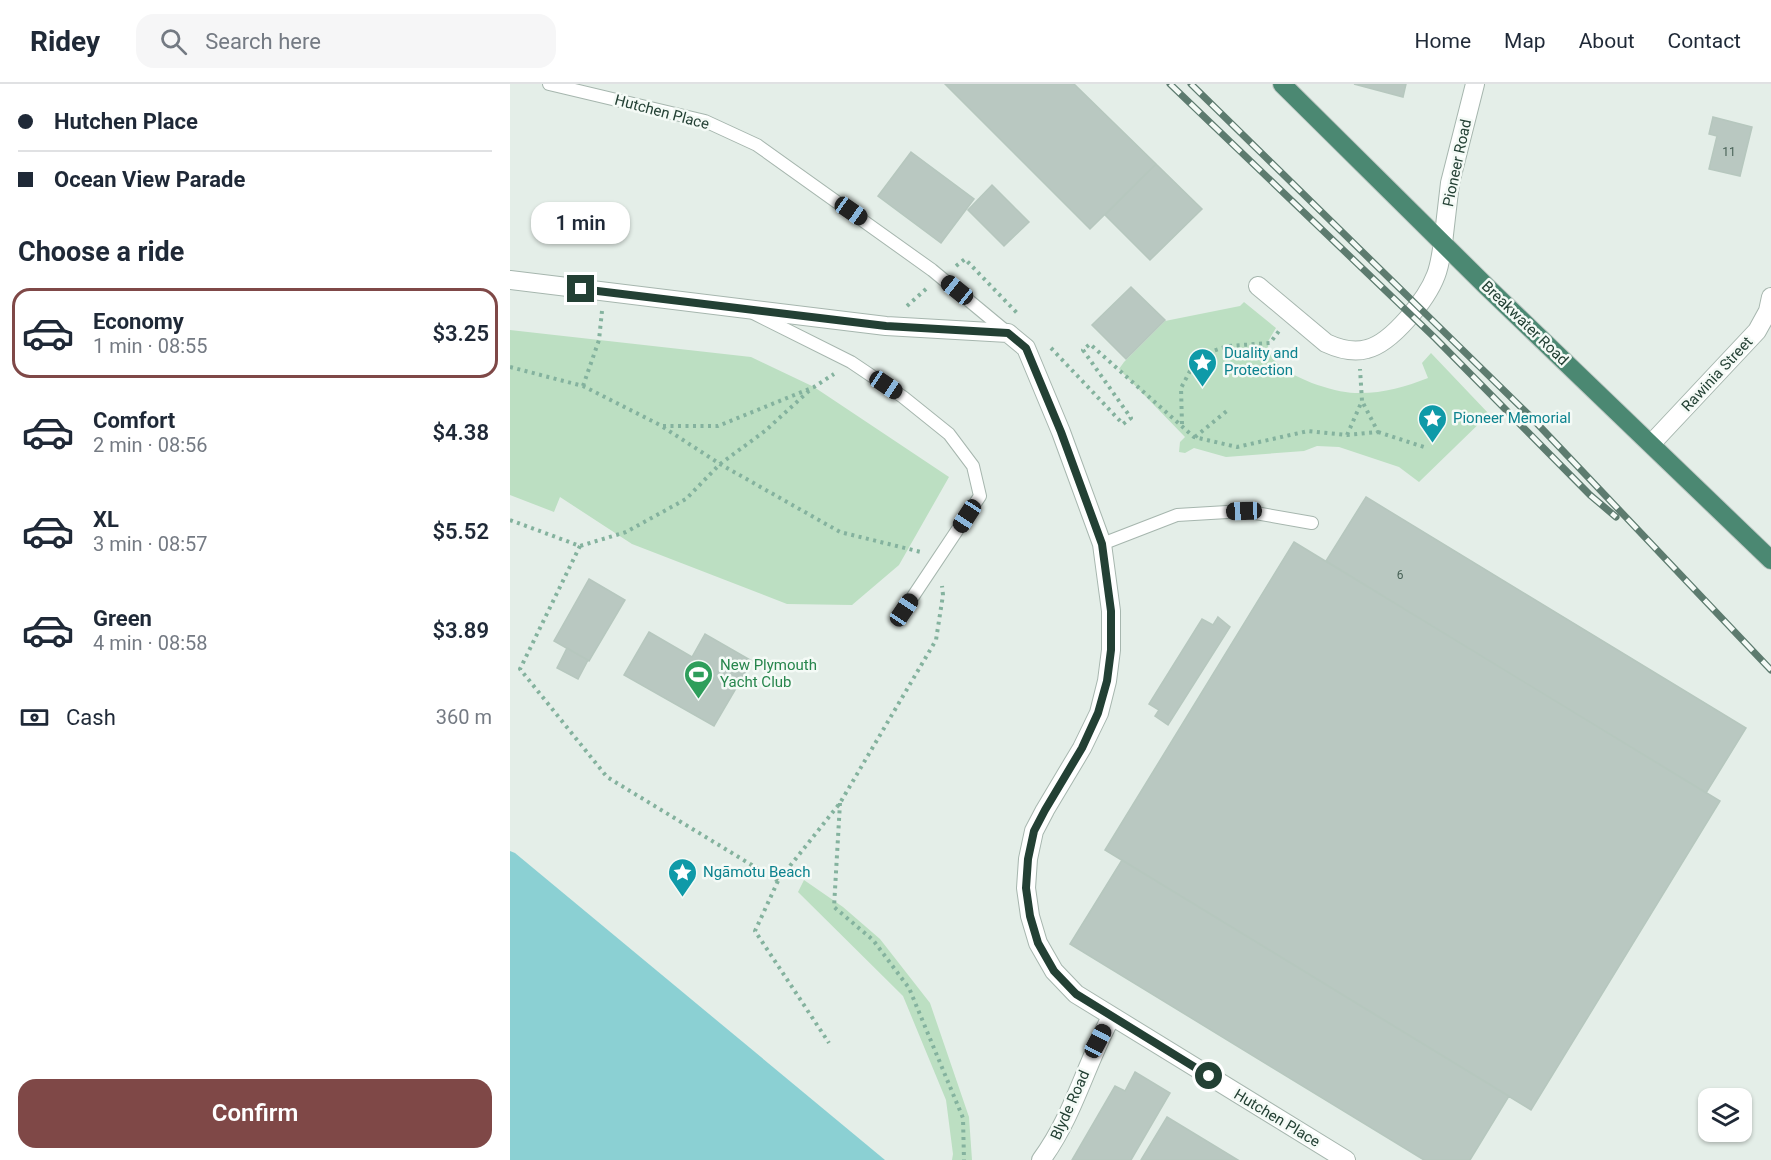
<!DOCTYPE html>
<html lang="en">
<head>
<meta charset="utf-8">
<style>
	body { margin:0; font-family:Roboto,sans-serif; background:#f6f6f7; color:#1f2937; height:100vh; display:flex; flex-direction:column; font-size:22px; white-space:nowrap }
	* { box-sizing:border-box; margin:0 }
	p { font-size:20px; color:#747a83 }
	.icon { flex:none; width:33px; height:33px; fill:none; stroke:currentColor; stroke-width:2; stroke-linecap:round; stroke-linejoin:round }
	.map { position:relative; flex:1; overflow:hidden }
	.sheet { display:flex; flex-direction:column; background:#fff; width:510px }
	.sheet>* { flex:none }
	.banner { display:grid; align-content:center; height:132px; padding:0 18px; background:#fff }
	.tools { position:absolute; left:1188px; top:1004px; display:grid; gap:12px }
	.tools a { display:grid; place-items:center; width:54px; height:54px; border-radius:12px; background:#fff; box-shadow:0 2px 4px #0004; font-size:30px }
	.end { position:absolute; width:27px; height:27px; margin:-14px; border:8px solid #234034; background:#fff; box-shadow:0 0 0 3px #fff }
	.from { border-radius:50% }
	.bubble { position:absolute; height:42px; border-radius:18px; background:#fff; box-shadow:0 2px 4px #0004; font-size:20px; font-weight:600; line-height:42px; text-align:center }
	.car { position:absolute; width:18px; height:36px; margin:-18px -9px; border-radius:8px; box-shadow:0 0 4px 2px #0007; background:linear-gradient(#222 24%,#8ab4d8 0 40%,#222 0 76%,#8ab4d8 0 86%,#222 0) }
	.banner b { display:flex; align-items:center; gap:21px; height:57px; font-size:22px }
	.banner b+b { border-top:2px solid #e0e1e3 }
	.banner i { width:15px; height:15px; background:#1f2937 }
	ul { padding:0; list-style:none }
	li { display:flex; align-items:center; gap:18px; height:90px; margin:0 12px 9px; padding:0 6px; border:3px solid transparent; border-radius:18px }
	li div { flex:1 }
	li b { display:block; font-size:22px }
	li em { font-style:normal; font-weight:600 }
	li.on { border-color:#7f4847 }
	li>.icon { width:54px; height:54px; stroke-width:1.5 }
	h2 { padding:0 18px; font-size:27px; line-height:72px }
	.pay { display:flex; align-items:center; gap:15px; height:66px; padding:0 18px; font-size:22px }
	.pay p { margin-inline-start:auto }
	.action { display:flex; gap:12px; margin-top:auto; padding:12px 18px }
	.action a { flex:1; height:69px; border-radius:18px; background:#7f4847; color:#fff; font-size:24px; font-weight:600; line-height:69px; text-align:center }
	header { display:flex; align-items:center; gap:36px; box-sizing:border-box; height:84px; padding:0 30px; background:#fff; border-bottom:2px solid #e0e1e3 }
	header strong { font-size:28px }
	nav { display:flex; gap:33px; margin-inline-start:auto; font-size:21px }
	.search { width:420px; height:54px; background:#f6f6f7; display:flex; align-items:center; gap:15px; box-sizing:border-box; padding:0 21px; border-radius:18px; color:#747a83; font-size:22px }
	main { display:flex; flex:1; min-height:0 }
	.map>svg:first-child { display:block }
</style>
</head>
<body>
<header>
<strong>Ridey</strong>
<div class="search"><svg class="icon" aria-label="search" viewBox="0 0 24 24"><circle cx="10" cy="10" r="6"/><path d="M15 15l6 6"/></svg>Search here</div>
<nav><a>Home</a><a>Map</a><a>About</a><a>Contact</a></nav>
</header>
<main>
<section class="sheet">
<div class="banner">
<b><i class="from"></i>Hutchen Place</b>
<b><i></i>Ocean View Parade</b>
</div>
<h2>Choose a ride</h2>
<ul>
<li class="on"><svg class="icon" aria-label="car" viewBox="0 0 24 24"><path d="M5 17H2v-5l4-1 3-4h7l3 4 3 1v5h-3M9 17h6M6 11h13"/><circle cx="7" cy="17" r="2"/><circle cx="17" cy="17" r="2"/></svg><div><b>Economy</b><p>1 min · 08:55</p></div><em>$3.25</em></li>
<li><svg class="icon" aria-label="car" viewBox="0 0 24 24"><path d="M5 17H2v-5l4-1 3-4h7l3 4 3 1v5h-3M9 17h6M6 11h13"/><circle cx="7" cy="17" r="2"/><circle cx="17" cy="17" r="2"/></svg><div><b>Comfort</b><p>2 min · 08:56</p></div><em>$4.38</em></li>
<li><svg class="icon" aria-label="car" viewBox="0 0 24 24"><path d="M5 17H2v-5l4-1 3-4h7l3 4 3 1v5h-3M9 17h6M6 11h13"/><circle cx="7" cy="17" r="2"/><circle cx="17" cy="17" r="2"/></svg><div><b>XL</b><p>3 min · 08:57</p></div><em>$5.52</em></li>
<li><svg class="icon" aria-label="car" viewBox="0 0 24 24"><path d="M5 17H2v-5l4-1 3-4h7l3 4 3 1v5h-3M9 17h6M6 11h13"/><circle cx="7" cy="17" r="2"/><circle cx="17" cy="17" r="2"/></svg><div><b>Green</b><p>4 min · 08:58</p></div><em>$3.89</em></li>
</ul>
<div class="pay"><svg class="icon" aria-label="cash" viewBox="0 0 24 24"><path d="M3 7h18v10H3z"/><circle cx="12" cy="12" r="2"/></svg>Cash<p>360 m</p></div>
<div class="action"><a>Confirm</a></div>
</section>
<div class="map">
<svg width="1261" height="1076" viewBox="0 0 1261 1076">
	<rect width="100%" height="100%" fill="#e4eee8"/>
	<path fill="#bcdfc2" d="M734 218 766 244 757 259C759 264 760 273 764 276 780 294 822 308 845 309 871 310 895 303 918 294L912 279 921 269 979 330 909 398 889 383 829 363 807 362 794 367 716 373 684 364 675 369 669 368 670 358 675 353 609 285 614 278 655 237 730 222Z
		M0 246 241 273 304 303 439 393 389 481 342 521 277 520 122 460 50 413 44 428 0 411Z
		M294 796 333 823 370 855 420 919 459 1033 462 1076H442L443 1070 436 1016 393 912 288 808Z"/>
	<path fill="#8bd0d3" d="M0 767 5 769 375 1076H0Z"/>
	<path fill="#b9c8c1" stroke="#b6c7be" stroke-width="1.5" d="M435 0H564L646 80 580 145Z
		M844 0H896L893 13Z
		M1203 33 1242 43 1230 92 1199 85 1207 52 1199 50Z
		M401 68 464 115 431 159 368 112Z
		M646 80 692 125 640 176 595 131Z
		M482 101 519 138 494 162 458 126Z
		M621 203 655 236 616 275 582 241Z
		M856 413 1236 644 1196 709 816 477Z
		M784 458 1210 717 1021 1026 595 766Z
		M79 495 115 516 79 577 44 557Z
		M708 533 720 543 658 641 645 632 649 626 639 620 692 535 703 541Z
		M139 548 182 573 195 550 242 577 204 642 114 591Z
		M57 564 78 576 68 595 47 584Z
		M612 776 999 1012 960 1076H914L560 860Z
		M625 988 660 1009 621 1076H562L605 1002 615 1007Z
		M657 1033 728 1076H631Z"/>
	<g fill="none" stroke-linecap="round" stroke-linejoin="round">
		<defs>
			<path id="service" d="M39 0 195 37 247 61 422 186 498 249
				M245 230 341 278 393 313 439 350 463 382 470 412 394 526
				M592 460 667 431 734 427 802 439"/>
			<path id="minor" d="M0 196 376 242 498 249 516 264 551 348 592 460 601 527V566L597 597 589 629 572 664 535 726 524 747 518 775 516 804 520 832 528 859 544 887 566 910 836 1076
				M748 202 816 259C829 265 843 269 857 265 882 259 917 215 926 191 930 181 931 170 933 159
				M1141 360 1247 247 1258 227 1261 213
				M531 1076C563 1033 576 980 601 933"/>
			<path id="tertiary" d="M933 159 940 99 965 0"/>
			<path id="trunk" d="M772 0 977 203 1261 476"/>
		</defs>
		<use href="#service" stroke="#a6b6ae" stroke-width="14"/>
		<use href="#minor" stroke="#a6b6ae" stroke-width="20"/>
		<use href="#tertiary" stroke="#a6b6ae" stroke-width="20"/>
		<use href="#trunk" stroke="#c1cac6" stroke-width="20"/>
		<path stroke="#84b29e" stroke-width="4" stroke-dasharray="3 4.5" stroke-linecap="butt" d="M446 182 455 175 508 230
			M397 222 416 205
			M541 264 613 340 621 334 573 266 580 260 684 353 727 363 798 347 837 351 868 348 852 317
			M0 283 73 302 152 342H208L304 303 324 290
			M73 302 89 256 92 227
			M672 340 671 304 688 272 718 262 760 259 769 247
			M153 343 210 380 330 448 411 468
			M868 348 914 363
			M837 351 852 317 850 285
			M685 353 718 326
			M0 436 70 462 116 448 176 415 210 380 255 347 301 305
			M70 462 10 585 97 693 268 797 330 719 426 556 433 511 432 502
			M330 719 324 823 363 856 399 904 453 1034 454 1076
			M268 797 245 847 319 959"/>
		<use href="#service" stroke="#fff" stroke-width="12"/>
		<use href="#minor" stroke="#fff" stroke-width="18"/>
		<use href="#tertiary" stroke="#fff" stroke-width="18"/>
		<use href="#trunk" stroke="#4b8872" stroke-width="18"/>
		<defs>
			<path id="rail" d="M660 0 925 254 1080 411 1106 433
				M681 0 1018 330 1261 586"/>
		</defs>
		<use href="#rail" stroke="#5d7b6f" stroke-width="7"/>
		<use href="#rail" stroke="#f4faf6" stroke-width="4.5" stroke-dasharray="14" stroke-linecap="butt"/>
	</g>
	<g fill="none" stroke-linecap="round" stroke-linejoin="round">
		<path stroke="#234034" stroke-width="8" d="M71 205 376 242 498 249 516 264 551 348 592 460 601 527V566L597 597 588 629 572 664 535 726 524 747 518 775 516 804 520 832 528 859 544 887 566 910 699 992"/>
	</g>
	<defs>
		<symbol id="sight-pin" viewBox="-11 -11 22 30"><path d="M0 17L-7.5 6A9.5 9.5 0 1 1 7.5 6Z" fill="#0f9aa8" stroke="#f4faf6"/><path d="M0-6L1.8-2.2L6-1.7L2.9 1.2L3.7 5.4L0 3.3L-3.7 5.4L-2.9 1.2L-6-1.7L-1.8-2.2Z" fill="#fff"/></symbol>
		<symbol id="stadium-pin" viewBox="-11 -11 22 30"><path d="M0 17L-7.5 6A9.5 9.5 0 1 1 7.5 6Z" fill="#2e9e5b" stroke="#f4faf6"/><path d="M0-5a6.5 5 0 1 0 0 10a6.5 5 0 1 0 0-10ZM-3.5-1.8h7v3.6h-7Z" fill="#fff"/></symbol>
	</defs>
	<g fill-rule="evenodd">
		<use href="#sight-pin" x="676" y="262" width="33" height="45"/>
		<use href="#sight-pin" x="906" y="318" width="33" height="45"/>
		<use href="#stadium-pin" x="172" y="574" width="33" height="45"/>
		<use href="#sight-pin" x="156" y="772" width="33" height="45"/>
	</g>
	<g text-anchor="middle" dominant-baseline="central" stroke-width="5" stroke-linejoin="round" paint-order="stroke">
		<g font-size="12" fill="#486257">
			<text x="1219" y="68">11</text>
			<text x="890" y="491">6</text>
		</g>
		<g font-size="15" fill="#234034" stroke="#f4faf6">
			<text transform="translate(152 28) rotate(15)">Hutchen Place</text>
			<text transform="translate(947 79) rotate(-78)">Pioneer Road</text>
			<text transform="translate(1015 239) rotate(44)">Breakwater Road</text>
			<text transform="translate(1207 290) rotate(-47)">Rawinia Street</text>
			<text transform="translate(560 1021) rotate(-66)">Blyde Road</text>
			<text transform="translate(767 1034) rotate(31)">Hutchen Place</text>
		</g>
		<g font-size="15" fill="#0d838f" stroke="#f4faf6" text-anchor="start">
			<text x="714" y="269">Duality and<tspan x="714" dy="17">Protection</tspan></text>
			<text x="943" y="334">Pioneer Memorial</text>
			<text x="193" y="788">Ngāmotu Beach</text>
		</g>
		<g font-size="15" fill="#27864d" stroke="#f4faf6" text-anchor="start">
			<text x="210" y="581">New Plymouth<tspan x="210" dy="17">Yacht Club</tspan></text>
		</g>
	</g>
</svg>
<div class="tools">
<a><svg class="icon" aria-label="layers" viewBox="0 0 24 24"><path d="M12 4l9 5-9 5-9-5zM3 14l9 5 9-5"/></svg></a>
</div>
<i class="end from" style="left:699px;top:992px"></i>
<i class="end" style="left:71px;top:205px"></i>
<div class="bubble" style="left:21px;top:118px;width:99px">1 min</div>
<i class="car" style="left:341px;top:127px;rotate:125deg"></i>
<i class="car" style="left:447px;top:206px;rotate:309deg"></i>
<i class="car" style="left:376px;top:301px;rotate:124deg"></i>
<i class="car" style="left:734px;top:427px;rotate:268deg"></i>
<i class="car" style="left:457px;top:432px;rotate:213deg"></i>
<i class="car" style="left:394px;top:526px;rotate:34deg"></i>
<i class="car" style="left:588px;top:957px;rotate:28deg"></i>
</div>
</main>
</body>
</html>
